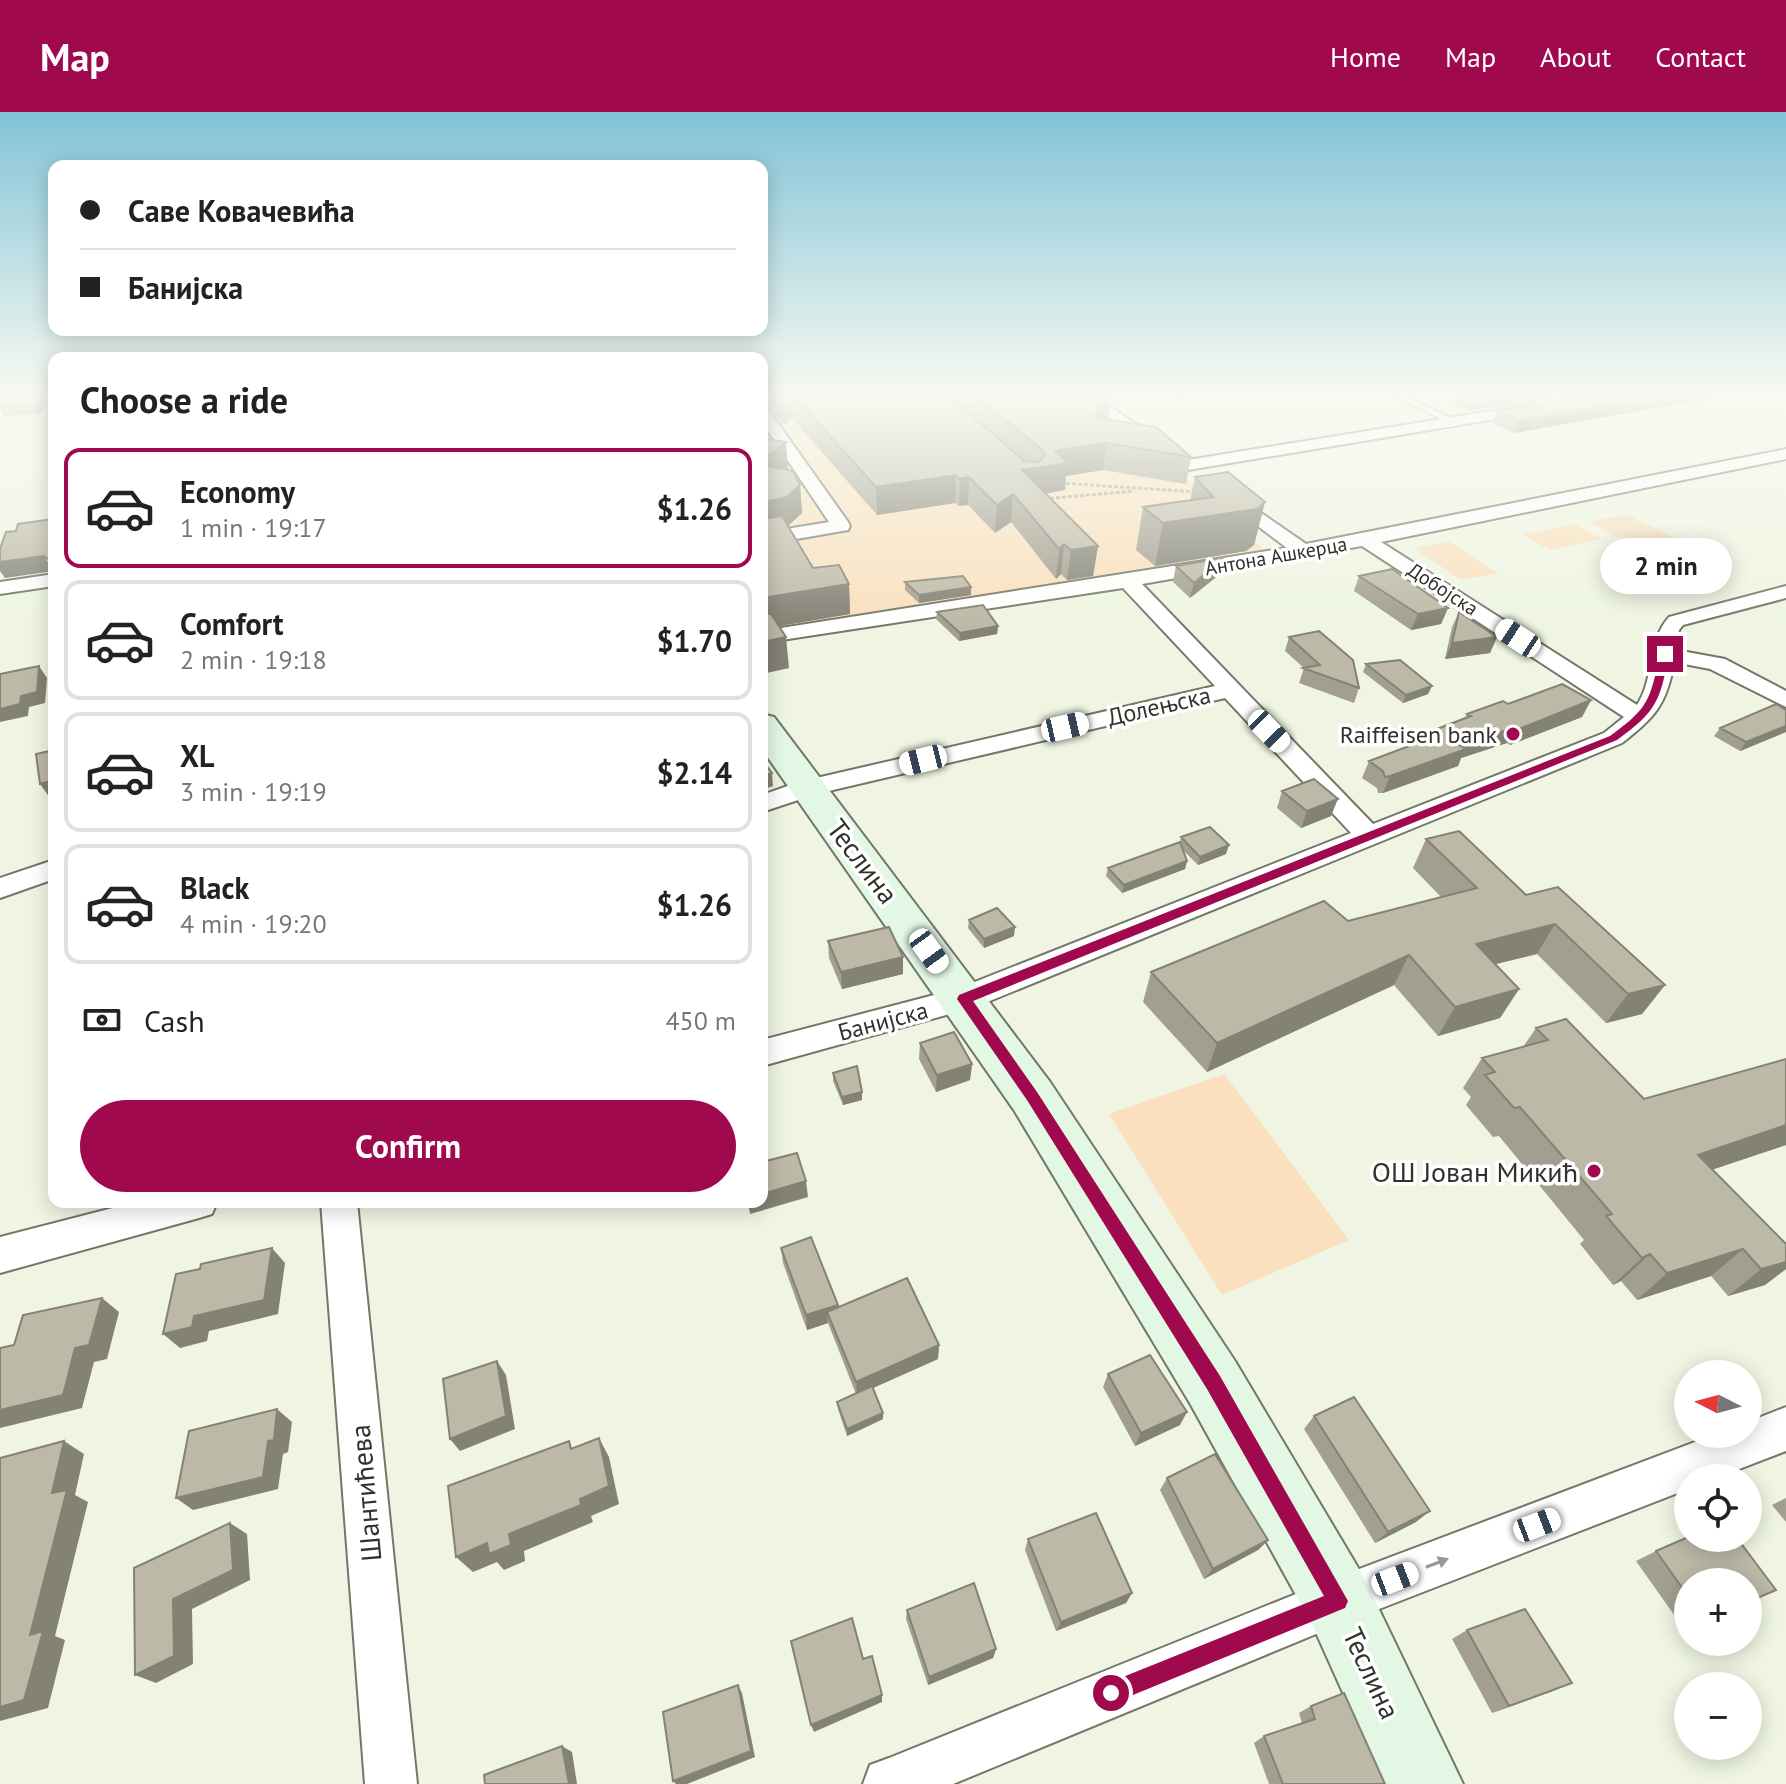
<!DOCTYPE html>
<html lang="en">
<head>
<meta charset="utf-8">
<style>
	body { margin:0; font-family:"PT Sans",sans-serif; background:#f2f2f2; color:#222; height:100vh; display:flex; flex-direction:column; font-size:30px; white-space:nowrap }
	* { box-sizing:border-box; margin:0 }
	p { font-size:26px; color:#767676 }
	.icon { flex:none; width:44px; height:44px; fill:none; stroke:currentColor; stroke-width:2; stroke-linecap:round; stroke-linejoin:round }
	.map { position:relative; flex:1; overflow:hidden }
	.drawer { position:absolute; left:48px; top:240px; width:720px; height:856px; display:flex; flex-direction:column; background:#fff; border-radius:16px; box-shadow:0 4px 20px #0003 }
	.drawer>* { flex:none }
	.hud { position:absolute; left:48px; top:48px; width:720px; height:176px; border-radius:16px; box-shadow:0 4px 20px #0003; display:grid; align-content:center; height:176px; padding:0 32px; background:#fff }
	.needle { width:52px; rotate:276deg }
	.buttons { position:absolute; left:1674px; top:1248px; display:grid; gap:16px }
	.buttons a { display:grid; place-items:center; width:88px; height:88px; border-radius:50%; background:#fff; box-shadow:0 4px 20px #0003; font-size:40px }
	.end { position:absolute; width:36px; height:36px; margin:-18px; border:10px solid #a0094e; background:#fff; box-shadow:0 0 0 4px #fff }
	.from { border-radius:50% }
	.bubble { position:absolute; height:56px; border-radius:28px; background:#fff; box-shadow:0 4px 20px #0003; font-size:26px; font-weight:700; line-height:56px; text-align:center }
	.car { position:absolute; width:24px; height:48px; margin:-24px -12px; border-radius:10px; box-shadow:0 0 6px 2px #0007; background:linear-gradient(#fff 24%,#345 0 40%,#fff 0 76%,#345 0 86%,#fff 0) }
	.hud b { display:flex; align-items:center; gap:28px; height:76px; font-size:30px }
	.hud b+b { border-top:2px solid #e0e0e0 }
	.hud i { width:20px; height:20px; background:#222 }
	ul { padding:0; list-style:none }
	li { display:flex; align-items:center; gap:24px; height:120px; margin:0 16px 12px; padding:0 16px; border:4px solid #e0e0e0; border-radius:16px }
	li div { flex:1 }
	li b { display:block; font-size:30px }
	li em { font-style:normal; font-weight:700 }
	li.current { border-color:#a0094e }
	li>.icon { width:72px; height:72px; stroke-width:1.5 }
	h2 { padding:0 32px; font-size:36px; line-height:96px }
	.pay { display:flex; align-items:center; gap:20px; height:88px; padding:0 32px; font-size:30px }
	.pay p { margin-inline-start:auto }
	.button { display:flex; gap:16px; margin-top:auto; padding:16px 32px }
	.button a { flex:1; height:92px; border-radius:48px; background:#a0094e; color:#fff; font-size:32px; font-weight:700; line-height:92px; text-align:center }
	header { display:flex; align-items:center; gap:48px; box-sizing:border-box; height:112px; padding:0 40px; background:#a0094e; color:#fff }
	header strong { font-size:38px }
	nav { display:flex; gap:44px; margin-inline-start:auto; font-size:28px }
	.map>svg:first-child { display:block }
</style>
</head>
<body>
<header>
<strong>Map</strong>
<nav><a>Home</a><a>Map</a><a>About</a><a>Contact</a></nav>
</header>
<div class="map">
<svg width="1786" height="1672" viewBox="0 0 1786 1672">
	<rect width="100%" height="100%" fill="#eff5e2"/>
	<path fill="#fae0be" d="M762 281 1165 347 1270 443 762 524Z
		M1627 402 1715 446 1675 455 1588 410Z
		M1574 412 1603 427 1550 438 1522 423Z
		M1450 430 1498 461 1461 468 1414 436Z
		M1224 962 1349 1128 1222 1183 1109 1002Z"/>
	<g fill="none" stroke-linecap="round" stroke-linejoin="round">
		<defs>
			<path id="lane" d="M1391 281H1401L1458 310 1451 312Z"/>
			<path id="street" d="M1074 281H1091L1164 332 1162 335H1150Z
				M1172 281H1189L1179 285Z
				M1533 292 1541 297 1538 300 1188 358 1180 353 1188 348Z
				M762 294 767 296 848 410 850 414 848 418 762 433V421L829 410 762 310Z
				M1786 337V347L1381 430 1637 593C1655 566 1647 529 1669 505L1786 474V486L1683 513 1679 518 1676 538 1725 547 1786 579V595L1710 557 1674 550C1667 593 1654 606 1622 631L975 895 762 954V928L957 877 1351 721 1225 586 816 682 762 700V683L799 670 1215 574 1123 476 762 531V519L1287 436 1222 387 1219 383 1228 378 1306 432ZM1362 434 1624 605 1604 621 1373 712 1142 472Z
				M54 462V474L0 482V470Z
				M54 748V767L0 786V766Z
				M136 1090H217L212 1102 199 1106 0 1161V1125Z
				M321 1090H357L417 1672H365Z
				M1786 1295V1339L1716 1366H1688V1377L1338 1513 953 1672H863L870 1653 889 1646 1338 1465 1716 1322H1748V1310Z"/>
			<path id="secondary" d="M762 602 774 605 1050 970 1235 1249 1363 1464 1463 1672H1384L1313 1514 1191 1293 1014 998 762 637Z"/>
		</defs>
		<use href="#lane" stroke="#727767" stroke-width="4"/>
		<use href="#street" stroke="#727767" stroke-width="4"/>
		<use href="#secondary" stroke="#727767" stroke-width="4"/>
		<path stroke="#a6aa9c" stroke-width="3" stroke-dasharray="4 2" stroke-linecap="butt" d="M1060 371 1198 380
			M1044 387 1134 379"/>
		<use href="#lane" fill="#fff" fill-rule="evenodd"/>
		<use href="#street" fill="#fff" fill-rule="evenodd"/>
		<use href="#secondary" fill="#e3f7e5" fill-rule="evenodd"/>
	</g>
	<path fill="#a39f90" d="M54 281V285L39 302 4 304 0 296V291Z
		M762 281H1098L1111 283 1108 307 1191 345 1186 372 1103 358 1066 364 1065 378 1045 382 1098 434 1093 464 1067 468 1061 462 1056 467 1011 410 995 421 968 393 959 394 955 391 877 403 792 306 783 313 769 294 762 292Z
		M1457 281H1583L1468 299 1453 292Z
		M1607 281H1740L1514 321 1492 311 1497 299Z
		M762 292 766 298 768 324 764 326 788 357H787L800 373 802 401 788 413 813 456 849 472 850 502 779 514 789 556 766 561 762 554Z
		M1195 365 1265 390 1254 433 1246 439 1155 454 1136 438 1143 395 1190 388Z
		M1223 446 1220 462 1190 486 1173 470 1176 454Z
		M1359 464 1448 496 1441 512 1411 518 1354 479Z
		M905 470 971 475V483L919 491 905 478Z
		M937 500 998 514 997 522 959 529 936 507Z
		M1459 500 1497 525 1490 541 1445 547 1452 515Z
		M1289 525 1359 576 1354 591 1299 571 1304 556 1285 539Z
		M1366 552 1432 574 1428 582 1403 591 1363 560Z
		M1591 588 1582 605 1510 633 1507 631 1461 646 1458 654 1383 681H1378L1377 676 1362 666 1369 649 1417 631 1421 623 1465 606 1467 602 1508 592Z
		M1786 598V620L1740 639 1714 624 1720 616Z
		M1282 679 1331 704 1301 716 1277 696Z
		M1181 725 1226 742 1198 753 1183 738 1187 749 1185 757 1122 781 1106 764 1108 756 1180 730Z
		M1426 727 1526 783 1665 873 1642 902 1606 911 1537 842 1495 852 1519 877 1500 906 1438 924 1394 873 1207 960 1143 890 1151 860 1441 785 1413 756Z
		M969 808 1014 824 984 836 968 816Z
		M828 829 903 862 842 877 829 846Z
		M1536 916 1644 987 1786 947V1033L1712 1057 1786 1132V1157L1765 1173 1728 1184 1711 1164 1637 1188 1621 1169 1613 1173 1580 1132 1584 1128 1499 1024 1493 1025 1466 993 1471 985 1463 976 1482 946 1523 935Z
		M920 931 972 952 970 968 936 980 919 947Z
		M833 961 862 988 843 993 833 969Z
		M781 1136 838 1195 939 1233 938 1247 873 1276 883 1307 847 1324 838 1297 837 1290 856 1282 828 1211 807 1218 783 1151Z
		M1108 1262 1180 1313 1135 1334 1103 1275Z
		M1314 1304 1416 1410 1375 1431 1304 1317Z
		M1167 1366 1268 1428 1258 1438 1204 1467 1160 1378Z
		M1786 1386V1410L1772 1393Z
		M1028 1427 1132 1481 1126 1491 1056 1519 1025 1438Z
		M1656 1439 1688 1470V1515L1684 1517 1636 1449Z
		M907 1498 996 1537 993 1546 928 1573 906 1507Z
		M1467 1518 1553 1579 1492 1601 1452 1527Z
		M1311 1594 1385 1672H1269L1254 1631 1264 1624 1302 1611 1299 1601Z"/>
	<path fill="#848275" d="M42 281H54V285L39 302 32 291Z
		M790 281 792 306 783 313 781 287Z
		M1516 281H1583L1468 299 1472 288Z
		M1681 281H1740L1514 321 1519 309Z
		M1111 283 1107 308 1093 305Z
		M766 298 768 324 762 328V300Z
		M786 330 788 357 762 377V348Z
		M1107 331 1103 358 1066 364 1065 378 1019 386 1022 358 1053 353 1055 339Z
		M956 363 955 391 877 403 876 375Z
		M969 365 968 393 959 394 960 367Z
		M800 373 802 401 788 414 762 419V390Z
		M1013 382 1011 410 995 421 997 393Z
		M1265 390 1254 433 1246 439 1155 454 1163 411Z
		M1064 432 1061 462 1056 467 1059 437Z
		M1098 434 1093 464 1067 468 1071 438Z
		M44 444 54 459 5 466 0 459V450Z
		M54 446V457L48 447Z
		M1223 446 1220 462 1190 486 1194 471Z
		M849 472 850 502 762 517V486Z
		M971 475V483L919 491V483Z
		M1448 496 1441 512 1411 518 1418 502Z
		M998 514 997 522 959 529 960 521Z
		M786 525 789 556 766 561 763 530Z
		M1497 525 1490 541 1445 547 1452 531Z
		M39 554 47 566 45 591 29 595 28 604 0 610V597Z
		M1432 574 1428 582 1403 591 1406 583Z
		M1591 588 1582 605 1510 633 1519 617Z
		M1786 614V620L1740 639 1746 630Z
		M1516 615 1507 631 1461 646 1458 654 1383 681 1390 664 1459 633Z
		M772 661 773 674 762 678V665Z
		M54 668V688L52 689 40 672Z
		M1338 687 1331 704 1301 716 1307 699Z
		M1229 733 1226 742 1198 753 1200 745Z
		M1187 749 1185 757 1122 781 1124 773Z
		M1555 812 1537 842 1459 861 1476 832Z
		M1015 815 1014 824 984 836V827Z
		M1409 843 1394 873 1207 960 1217 931Z
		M903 845V862L842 877 841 860Z
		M1665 873 1642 902 1606 911 1628 882Z
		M1519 877 1500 906 1438 924 1455 895Z
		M972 952 970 968 936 980 937 963Z
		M862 980V988L843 993 842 985Z
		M1786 1013V1033L1670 1072 1698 1043Z
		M806 1069 808 1085 750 1102 748 1090H762V1082Z
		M272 1136 285 1151 278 1202 209 1219 207 1229 180 1236 163 1222Z
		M1743 1137 1711 1164 1637 1188 1667 1161Z
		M1650 1142 1621 1169 1613 1173 1642 1146Z
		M1786 1150V1157L1765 1173 1728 1184 1761 1157Z
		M102 1186 119 1200 107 1247 94 1250 82 1296 0 1316V1298L75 1236Z
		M838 1193 839 1208 827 1200 828 1211 807 1218 806 1203Z
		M939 1233 938 1247 857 1283 856 1270Z
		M497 1249 506 1263 515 1317 460 1339 450 1327Z
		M277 1297 292 1310 288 1340 283 1342 278 1377 193 1398 176 1386 268 1329Z
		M1187 1300 1180 1313 1135 1334 1141 1321Z
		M883 1301V1307L847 1324V1317Z
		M599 1326 609 1345 619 1392 591 1404 593 1410 524 1439 525 1449 504 1458 497 1450 473 1460 456 1445 580 1387Z
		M64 1329 84 1342 75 1383 88 1390 55 1524 65 1528 48 1596 0 1609V1595Z
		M1430 1399 1416 1410 1375 1431 1388 1420Z
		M230 1411 247 1422 250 1468 192 1497 193 1552 156 1571 135 1563 173 1487Z
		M1268 1428 1258 1438 1204 1467 1213 1457Z
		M1132 1481 1126 1491 1056 1519 1061 1510Z
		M996 1537 993 1546 928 1573 929 1565Z
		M1572 1571 1553 1579 1492 1601 1509 1594Z
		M738 1573 742 1581 755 1645 687 1672H676L673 1669Z
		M882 1583V1590L814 1620 811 1613Z
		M562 1634 572 1640 577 1672H569Z"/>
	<path fill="#bdb9a7" stroke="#848275" stroke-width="2" d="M10 281H42L32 291 0 293V291Z
		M776 281H789L781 287Z
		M791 281H946L1024 349 1039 350 1045 343 1041 337 973 281H1098L1111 283 1093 305 1156 315 1191 345 1107 331 1055 339 1068 351 1022 358 1098 434 1071 438 1064 432 1059 437 1013 382 997 393 969 365 960 367 956 363 876 375Z
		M1457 281H1516L1472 288Z
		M1607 281H1681L1519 309 1497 299Z
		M762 326 786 330 762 348Z
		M762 353 793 359 800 373 785 386 762 390Z
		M1228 360 1265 390 1257 397 1163 411 1143 395 1213 385 1195 365Z
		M782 404 813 456 839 453 849 472 762 486V407Z
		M54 407V446L48 447 44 444 0 450V437L6 420 16 419 18 412Z
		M1223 446 1194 471 1176 454Z
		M1392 457 1448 496 1418 502 1359 464Z
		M963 464 971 475 919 483 905 470Z
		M983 493 998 514 960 521 937 500Z
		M1459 500 1497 525 1452 531Z
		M762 502H771L786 525 763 530Z
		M1319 519 1353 548 1359 576 1303 556 1320 553 1289 525Z
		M1400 548 1432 574 1406 583 1366 552Z
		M39 554 37 580 21 584 20 592 0 597V562Z
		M1562 572 1591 588 1519 617 1516 615 1459 633 1466 637 1390 664 1385 665 1383 659 1369 649 1428 627 1421 623 1471 604 1467 602 1503 589 1508 592Z
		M1776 592 1786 598V614L1746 630 1720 616Z
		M54 638V668L40 672 36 642Z
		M762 648 772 661 762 665Z
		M1314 667 1338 687 1307 699 1282 679Z
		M1210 715 1229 733 1200 745 1181 725Z
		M1459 719 1526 783 1558 775 1665 873 1628 882 1555 812 1476 832 1519 877 1455 895 1409 843 1217 931 1151 860 1324 789 1348 809 1477 776 1426 727Z
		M1180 730 1187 749 1124 773 1108 756Z
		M997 796 1015 815 984 827 969 808Z
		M889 815 903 845 841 860 828 829Z
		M1566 907 1644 987 1786 947V1013L1698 1043 1786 1132V1150L1761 1157 1743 1137 1667 1161 1650 1142 1642 1146 1606 1104 1612 1102 1520 995 1514 996 1485 963 1495 960 1482 946 1548 928 1536 916Z
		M954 920 972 952 937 963 920 931Z
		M857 954 862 980 842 985 833 961Z
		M797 1041 806 1069 762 1082V1050Z
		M811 1125 838 1193 806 1203 781 1136Z
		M272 1136 264 1188 194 1204 192 1215 163 1222 176 1162 200 1157 201 1152Z
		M907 1166 939 1233 856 1270 827 1200Z
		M102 1186 89 1233 75 1236 63 1283 0 1298V1236L14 1233 23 1203Z
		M1150 1243 1187 1300 1141 1321 1108 1262Z
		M497 1249 506 1304 450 1327 443 1267Z
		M872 1274 883 1301 847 1317 837 1290Z
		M1354 1285 1430 1399 1388 1420 1314 1304Z
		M277 1297 274 1328 268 1329 263 1365 176 1386 189 1319Z
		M599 1326 609 1374 580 1387 581 1393 509 1422 511 1433 489 1442 487 1431 456 1445 448 1374 569 1329 571 1337Z
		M64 1329 52 1381 67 1378 30 1523 43 1519 24 1588 0 1595V1346Z
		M1215 1342 1268 1428 1213 1457 1167 1366Z
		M1096 1401 1132 1481 1061 1510 1028 1427Z
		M230 1411 233 1458 173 1487 174 1544 135 1563 134 1456Z
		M1688 1425 1725 1426 1732 1435 1740 1430 1776 1478 1748 1490V1470H1688V1484L1656 1439Z
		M974 1471 996 1537 929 1565 907 1498Z
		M1525 1497 1572 1571 1509 1594 1467 1518Z
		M852 1506 863 1547 872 1544 882 1583 811 1613 791 1529Z
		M738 1573 751 1639 673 1669 663 1600Z
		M1344 1581 1385 1672H1283L1264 1624 1315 1607 1311 1594Z
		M562 1634 569 1672H485L484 1663Z"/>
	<defs><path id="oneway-solid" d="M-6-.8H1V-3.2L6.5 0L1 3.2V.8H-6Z" transform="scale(2)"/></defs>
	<use fill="#989895" href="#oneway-solid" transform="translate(1437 1451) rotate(-21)"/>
	<linearGradient id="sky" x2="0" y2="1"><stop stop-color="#82c3d7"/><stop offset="0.55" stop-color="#f8faf2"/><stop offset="1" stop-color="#f8faf2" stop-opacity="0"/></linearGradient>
	<rect width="1786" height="515" fill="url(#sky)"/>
	<path fill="#a0094e" d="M1665 539 1669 542C1660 589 1657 599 1617 628L973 889 1037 980 1220 1264 1348 1489 1345 1496 1111 1592 1103 1589 1100 1581 1103 1573 1324 1484 1207 1277 1027 988 957 887 959 883 1610 624C1649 596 1650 588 1660 542Z"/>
	<g fill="#a0094e" stroke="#fff" stroke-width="3">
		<circle cx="1513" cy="622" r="8"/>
		<circle cx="1594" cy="1059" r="8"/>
	</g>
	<g text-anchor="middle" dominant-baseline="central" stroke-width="7" stroke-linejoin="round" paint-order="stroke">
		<g font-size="20" fill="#30322b" stroke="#fff">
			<text transform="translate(1276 444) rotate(-10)">Антона Ашкерца</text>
			<text transform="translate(1443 477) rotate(33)">Добојска</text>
		</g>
		<g font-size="24" fill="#30322b" stroke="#fff">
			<text transform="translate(1159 594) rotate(-13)">Долењска</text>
			<text transform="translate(883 909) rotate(-15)">Банијска</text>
		</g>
		<g font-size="24" fill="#30322b" stroke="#fff" text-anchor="end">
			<text x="1497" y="622">Raiffeisen bank</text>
		</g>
		<g font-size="28" fill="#30322b" stroke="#fff">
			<text transform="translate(863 749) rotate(53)">Теслина</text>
			<text transform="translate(365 1381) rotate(-95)">Шантићева</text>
			<text transform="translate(1372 1561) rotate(65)">Теслина</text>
		</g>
		<g font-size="28" fill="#30322b" stroke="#fff" text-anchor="end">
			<text x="1578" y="1059">ОШ Јован Микић</text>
		</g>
	</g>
</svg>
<div class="buttons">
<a><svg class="needle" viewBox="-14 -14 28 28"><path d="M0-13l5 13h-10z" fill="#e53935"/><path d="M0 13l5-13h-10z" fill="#767676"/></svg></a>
<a><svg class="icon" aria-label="locate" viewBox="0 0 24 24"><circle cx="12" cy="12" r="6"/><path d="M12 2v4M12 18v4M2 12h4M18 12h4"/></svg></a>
<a>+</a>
<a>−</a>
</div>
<i class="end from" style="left:1111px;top:1581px"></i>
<i class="end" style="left:1665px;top:542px"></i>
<div class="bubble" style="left:1600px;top:426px;width:132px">2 min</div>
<i class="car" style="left:1518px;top:526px;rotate:303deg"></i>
<i class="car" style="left:1065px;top:615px;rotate:77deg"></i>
<i class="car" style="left:1269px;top:619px;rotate:136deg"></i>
<i class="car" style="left:923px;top:648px;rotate:256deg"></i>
<i class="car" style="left:929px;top:839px;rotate:144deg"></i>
<i class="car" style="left:1537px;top:1413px;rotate:69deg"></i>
<i class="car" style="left:1395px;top:1467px;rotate:69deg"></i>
<div class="hud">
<b><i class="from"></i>Саве Ковачевића</b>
<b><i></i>Банијска</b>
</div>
<section class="drawer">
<h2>Choose a ride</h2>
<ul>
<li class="current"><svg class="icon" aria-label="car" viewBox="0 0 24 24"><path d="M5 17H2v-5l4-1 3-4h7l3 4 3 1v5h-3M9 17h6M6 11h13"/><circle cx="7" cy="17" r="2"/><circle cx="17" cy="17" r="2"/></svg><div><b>Economy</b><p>1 min · 19:17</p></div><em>$1.26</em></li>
<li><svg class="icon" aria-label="car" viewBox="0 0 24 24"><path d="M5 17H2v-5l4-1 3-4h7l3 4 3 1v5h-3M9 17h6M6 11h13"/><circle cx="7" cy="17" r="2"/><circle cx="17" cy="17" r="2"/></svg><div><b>Comfort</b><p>2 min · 19:18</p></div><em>$1.70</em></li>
<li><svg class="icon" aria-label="car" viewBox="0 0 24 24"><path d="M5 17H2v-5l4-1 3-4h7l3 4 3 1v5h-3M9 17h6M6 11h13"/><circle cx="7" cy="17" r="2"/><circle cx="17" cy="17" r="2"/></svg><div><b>XL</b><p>3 min · 19:19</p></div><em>$2.14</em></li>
<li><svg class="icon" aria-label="car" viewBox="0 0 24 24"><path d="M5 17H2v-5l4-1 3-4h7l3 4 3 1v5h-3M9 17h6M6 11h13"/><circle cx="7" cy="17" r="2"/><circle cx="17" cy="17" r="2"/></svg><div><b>Black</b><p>4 min · 19:20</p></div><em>$1.26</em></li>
</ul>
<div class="pay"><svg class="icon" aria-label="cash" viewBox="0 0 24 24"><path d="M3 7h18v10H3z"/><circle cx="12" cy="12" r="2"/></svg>Cash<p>450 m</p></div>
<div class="button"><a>Confirm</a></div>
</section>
</div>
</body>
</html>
